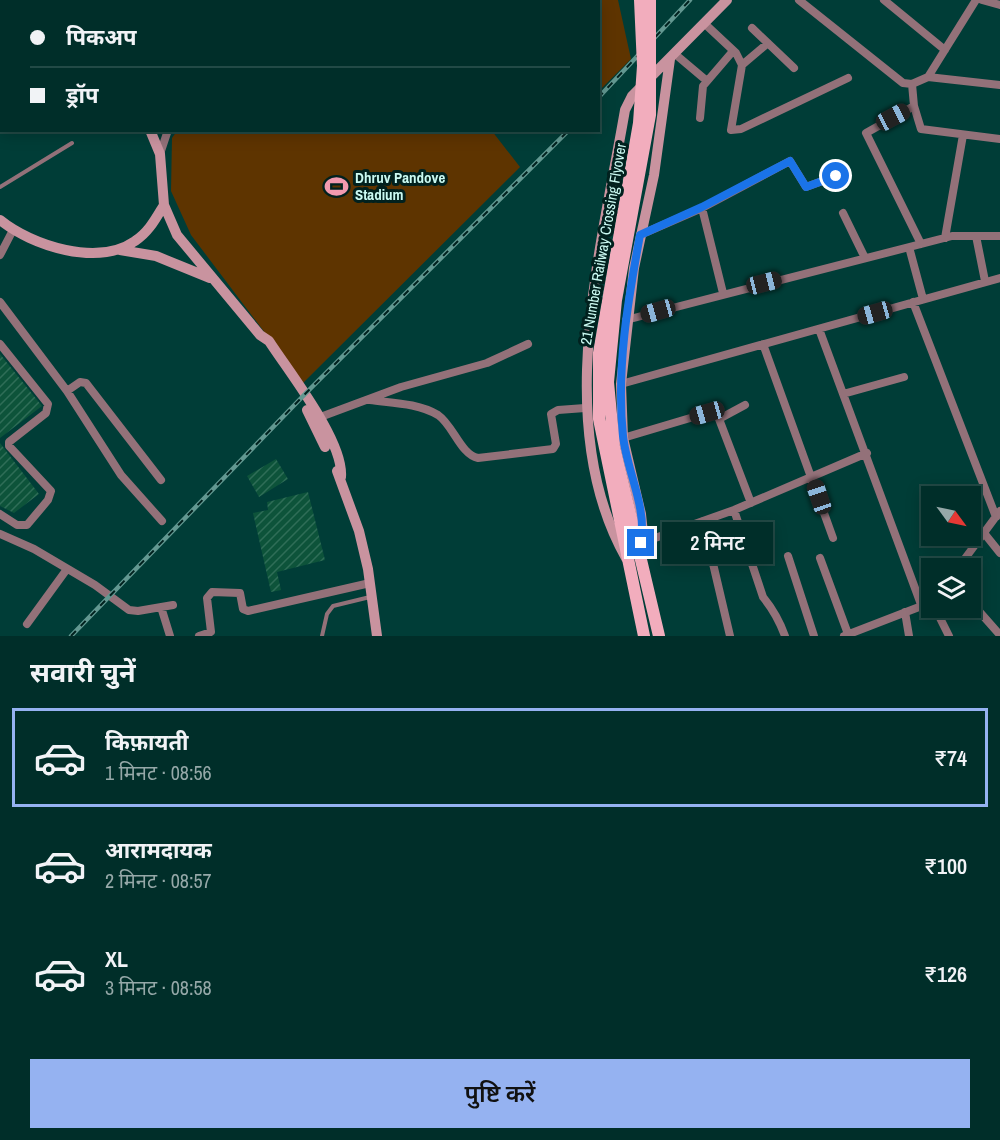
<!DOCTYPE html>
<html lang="hi">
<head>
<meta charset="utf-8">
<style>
	body { margin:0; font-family:"Archivo Narrow","Noto Sans Devanagari",sans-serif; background:#0e3a35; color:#f1f3f6; height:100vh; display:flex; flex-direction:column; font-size:22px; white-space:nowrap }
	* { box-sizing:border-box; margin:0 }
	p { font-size:20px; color:#95a8a8 }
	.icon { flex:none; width:33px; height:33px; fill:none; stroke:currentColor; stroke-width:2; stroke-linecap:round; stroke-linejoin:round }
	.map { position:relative; height:636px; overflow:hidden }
	.drawer { display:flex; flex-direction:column; background:#002e29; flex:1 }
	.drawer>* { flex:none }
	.top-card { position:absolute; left:0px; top:0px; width:600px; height:132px; box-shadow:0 3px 15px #0003,0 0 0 2px #224a46; display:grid; align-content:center; height:132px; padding:0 30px; background:#002e29 }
	.needle { width:39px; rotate:123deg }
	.controls { position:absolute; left:921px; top:486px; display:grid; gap:12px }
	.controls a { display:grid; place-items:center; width:60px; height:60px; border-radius:0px; background:#002e29; box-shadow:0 3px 15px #0003,0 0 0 2px #224a46; font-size:30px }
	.end { position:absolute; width:27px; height:27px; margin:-14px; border:8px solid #1a73e8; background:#fff; box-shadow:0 0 0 3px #fff }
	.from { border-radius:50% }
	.bubble { position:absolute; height:42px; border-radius:0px; background:#002e29; box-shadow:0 3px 15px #0003,0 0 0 2px #224a46; font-size:20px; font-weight:600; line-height:42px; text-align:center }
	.car { position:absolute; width:18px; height:36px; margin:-18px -9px; border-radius:8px; box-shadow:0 0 4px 2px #0007; background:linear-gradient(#222 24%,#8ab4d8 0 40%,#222 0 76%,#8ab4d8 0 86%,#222 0) }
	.top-card b { display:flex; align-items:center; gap:21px; height:57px; font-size:22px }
	.top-card b+b { border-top:2px solid #224a46 }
	.top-card i { width:15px; height:15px; background:#f1f3f6 }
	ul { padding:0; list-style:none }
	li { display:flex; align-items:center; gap:18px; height:99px; margin:0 12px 9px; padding:0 18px; border:3px solid transparent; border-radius:0px }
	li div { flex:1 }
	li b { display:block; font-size:22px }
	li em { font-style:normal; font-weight:600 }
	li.active { border-color:#95b2f1 }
	li>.icon { width:54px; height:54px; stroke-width:1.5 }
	h2 { padding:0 30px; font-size:27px; line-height:72px }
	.cta { display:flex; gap:12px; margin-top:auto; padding:12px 30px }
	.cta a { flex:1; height:69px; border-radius:0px; background:#95b2f1; color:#111; font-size:24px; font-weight:600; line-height:69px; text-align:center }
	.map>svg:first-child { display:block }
</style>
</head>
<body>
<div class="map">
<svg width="1000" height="636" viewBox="0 0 1000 636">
	<defs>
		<pattern id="building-hatch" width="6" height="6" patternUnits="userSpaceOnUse" patternTransform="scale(1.5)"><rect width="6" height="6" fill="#0d533a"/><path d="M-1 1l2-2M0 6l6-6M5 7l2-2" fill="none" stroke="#2f6d57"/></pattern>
	</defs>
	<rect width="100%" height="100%" fill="#003d37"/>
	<path fill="#5e3400" d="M359 0H618L631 59 599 91 598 2 357 1Z
		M177 131H492L520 167 303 383 191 235 171 191 172 138Z"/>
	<path fill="url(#building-hatch)" d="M0 354 42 406 0 438Z
		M0 443 39 494 14 513 0 506Z
		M276 459 288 479 259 497 247 476Z
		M308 492 325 560 277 572 281 590 271 592 253 513 268 510 267 502Z"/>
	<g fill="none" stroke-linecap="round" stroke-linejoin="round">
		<path stroke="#1e5953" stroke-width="10" stroke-dasharray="10 5" stroke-linecap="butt" d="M602 292 623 296"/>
		<path stroke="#937179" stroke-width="4" d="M0 187 72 143
			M322 636 327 614 333 606 370 597"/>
		<path stroke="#937179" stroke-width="8" d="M799 0 903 83 912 84 928 77 1000 85
			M884 0 945 50
			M982 0 1000 5
			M280 2 282 0
			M344 2 346 0
			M705 24 736 53 742 65 731 130 741 129 848 78
			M752 28 794 68
			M675 54 707 81
			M742 65 768 43
			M928 77 976 0
			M912 84 914 106 921 129 1000 139
			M914 106 866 133 921 244
			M700 118 703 86 733 51
			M160 154 168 130
			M702 208 723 293
			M843 213 865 258
			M640 235 702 208 790 161 806 187 836 176
			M976 236 985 281
			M945 238 963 135
			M909 247 923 299
			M0 255 13 230
			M0 302 67 391 121 475 162 521
			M913 302 996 517
			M626 320 952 236H1000
			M819 329 922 607
			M0 344 48 404 46 413 9 442V446L51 491 48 500 27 525H17L0 514
			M763 344 833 538
			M621 384 1000 278
			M67 391 80 382 86 383 161 480
			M843 394 904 377
			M370 400C392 403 418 403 438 415 453 425 461 455 478 458L553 449 556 444 551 414 558 410 585 408
			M745 405 719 419 751 503
			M315 419 401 387 487 363 528 344
			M623 438 707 413
			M734 510 763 597C772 608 780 622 785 636
			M703 521 730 636
			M984 533 1000 553
			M0 534 34 549 95 585 129 610 138 611 173 605
			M641 543 734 510 867 453
			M788 556 814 636
			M820 558 848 634
			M958 568 1000 511
			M970 601 1000 635
			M161 607 170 636
			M935 608 949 636
			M905 612 909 636
			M27 624 67 569
			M199 636 211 632 207 598 212 592 240 593 243 609 248 611 370 583
			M844 636 932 602"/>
		<path stroke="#c9939f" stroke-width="10" d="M59 0 61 2
			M8 2 10 0
			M0 9 2 8
			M150 130 160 154 164 205 177 235 260 335 269 341C289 372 344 441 341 477
			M0 220C32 246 98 267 135 241 149 232 156 218 164 205
			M120 250 156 256 210 278
			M307 410 325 447
			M337 471 359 531 368 569 377 636
			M640 550 643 533 641 514 623 438 621 384 634 268 654 175 670 59
			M626 558C552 427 601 250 625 110L632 96 727 0"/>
		<path stroke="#f2adbd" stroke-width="12" d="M637 543 659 636
			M627 554 644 636"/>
		<defs>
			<path id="rail" d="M598 98 690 0
				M71 636 306 393 569 130"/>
		</defs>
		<use href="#rail" stroke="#629891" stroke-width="4.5"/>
		<use href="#rail" stroke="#01211e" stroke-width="2" stroke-dasharray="7" stroke-linecap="butt"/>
		<path stroke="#f2adbd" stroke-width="12" d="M637 543 614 447 608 382 616 300 650 115V0
			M627 554 599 419V353L639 123 643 66 640 0"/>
	</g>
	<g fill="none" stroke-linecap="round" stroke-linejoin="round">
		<path stroke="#1a73e8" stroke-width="8" d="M641 543C647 506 627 472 623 436 616 369 628 300 640 235L702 207 790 161 806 187 836 176"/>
	</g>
	<defs>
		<symbol id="stadium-bare" viewBox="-9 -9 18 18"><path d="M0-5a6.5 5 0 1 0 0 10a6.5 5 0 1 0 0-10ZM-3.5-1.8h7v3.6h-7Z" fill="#f29aaf" stroke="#01211e" stroke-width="2.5" paint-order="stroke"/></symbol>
	</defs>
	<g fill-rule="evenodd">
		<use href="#stadium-bare" x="320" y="170" width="33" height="33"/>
	</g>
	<g text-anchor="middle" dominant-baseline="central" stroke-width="6" stroke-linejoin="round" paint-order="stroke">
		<g font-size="15" font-weight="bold" fill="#cbfaf2" stroke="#01211e" text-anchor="start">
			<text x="355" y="177">Dhruv Pandove<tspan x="355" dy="17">Stadium</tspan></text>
		</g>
		<g font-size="15" fill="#cbfaf2" stroke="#01211e">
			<text transform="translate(603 244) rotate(-80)">21 Number Railway Crossing Flyover</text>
		</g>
	</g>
</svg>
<div class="controls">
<a><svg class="needle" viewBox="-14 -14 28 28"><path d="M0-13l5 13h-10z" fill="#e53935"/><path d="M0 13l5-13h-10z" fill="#95a8a8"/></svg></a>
<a><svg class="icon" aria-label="layers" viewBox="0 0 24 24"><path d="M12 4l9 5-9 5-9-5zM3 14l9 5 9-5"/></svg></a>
</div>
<i class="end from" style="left:836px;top:176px"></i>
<i class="end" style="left:641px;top:543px"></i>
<div class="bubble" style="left:662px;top:522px;width:111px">2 मिनट</div>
<i class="car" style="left:893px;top:117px;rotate:62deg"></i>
<i class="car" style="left:764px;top:283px;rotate:76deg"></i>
<i class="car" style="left:658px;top:311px;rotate:254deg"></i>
<i class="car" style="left:875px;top:313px;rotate:254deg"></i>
<i class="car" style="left:707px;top:413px;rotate:254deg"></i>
<i class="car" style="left:819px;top:497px;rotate:341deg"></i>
<div class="top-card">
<b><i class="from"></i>पिकअप</b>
<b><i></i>ड्रॉप</b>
</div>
</div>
<section class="drawer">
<h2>सवारी चुनें</h2>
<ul>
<li class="active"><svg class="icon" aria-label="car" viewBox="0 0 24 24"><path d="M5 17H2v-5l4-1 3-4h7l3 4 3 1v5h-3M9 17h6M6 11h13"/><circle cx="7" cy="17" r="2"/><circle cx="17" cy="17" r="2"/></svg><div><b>किफ़ायती</b><p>1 मिनट · 08:56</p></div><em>₹74</em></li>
<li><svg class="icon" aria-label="car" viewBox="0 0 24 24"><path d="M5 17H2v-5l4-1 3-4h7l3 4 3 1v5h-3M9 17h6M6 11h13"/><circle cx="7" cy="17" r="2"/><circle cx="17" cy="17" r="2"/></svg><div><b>आरामदायक</b><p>2 मिनट · 08:57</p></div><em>₹100</em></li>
<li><svg class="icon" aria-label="car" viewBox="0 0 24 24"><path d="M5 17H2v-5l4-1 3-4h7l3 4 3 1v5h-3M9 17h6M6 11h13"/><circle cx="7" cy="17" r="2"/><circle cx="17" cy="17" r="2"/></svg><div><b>XL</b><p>3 मिनट · 08:58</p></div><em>₹126</em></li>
</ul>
<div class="cta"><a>पुष्टि करें</a></div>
</section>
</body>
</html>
